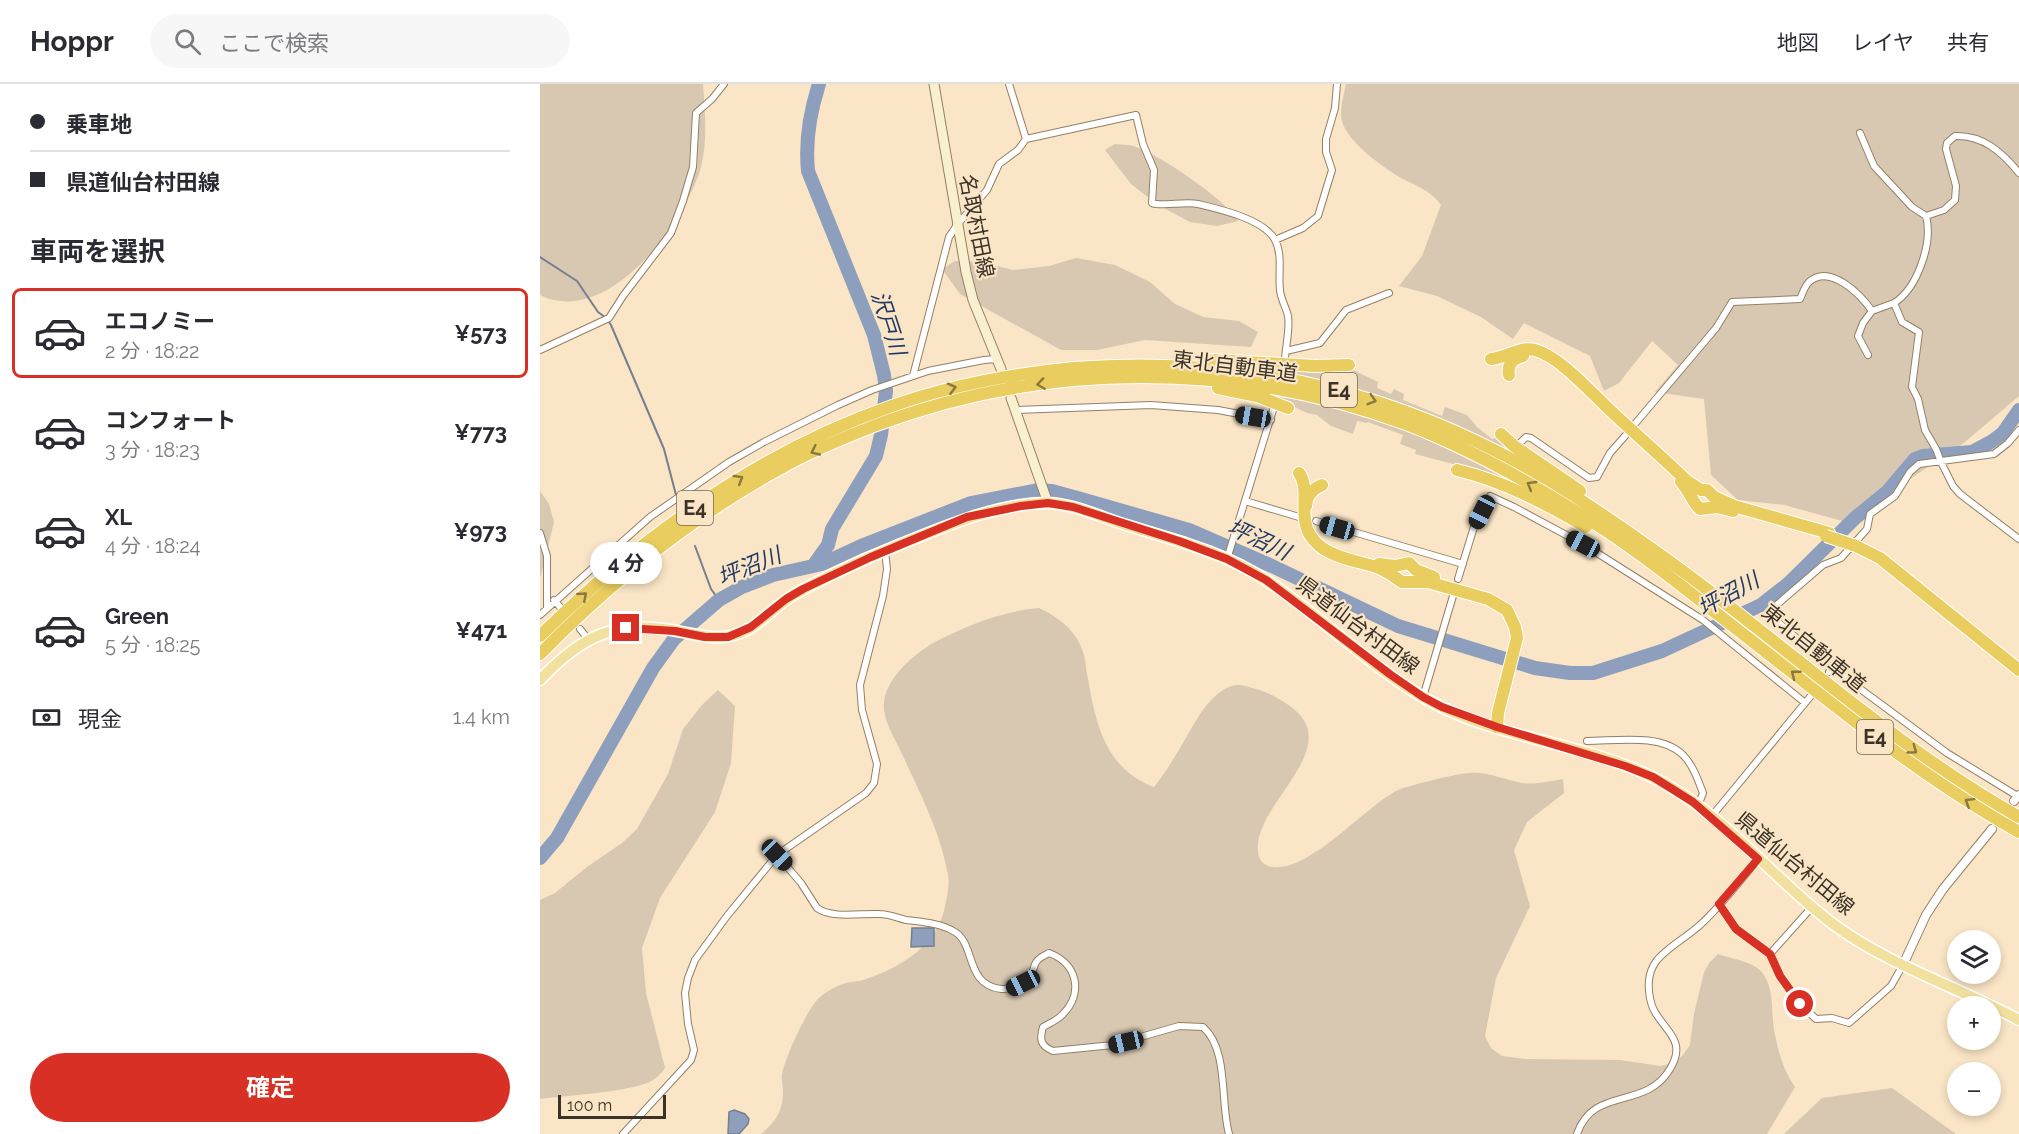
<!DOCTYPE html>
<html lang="ja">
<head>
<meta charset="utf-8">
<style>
	body { margin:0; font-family:Raleway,"Noto Sans JP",sans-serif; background:#f7f7f7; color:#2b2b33; height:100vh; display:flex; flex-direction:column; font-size:22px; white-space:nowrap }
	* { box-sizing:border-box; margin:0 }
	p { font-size:20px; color:#7c7c81 }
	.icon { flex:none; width:33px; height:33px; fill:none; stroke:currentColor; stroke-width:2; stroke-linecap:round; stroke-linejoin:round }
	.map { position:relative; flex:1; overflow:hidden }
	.panel { display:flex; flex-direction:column; background:#fff; width:540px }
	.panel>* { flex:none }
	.banner { display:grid; align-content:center; height:132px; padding:0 30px; background:#fff }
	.tools { position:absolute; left:1407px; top:846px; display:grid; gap:12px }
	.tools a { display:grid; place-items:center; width:54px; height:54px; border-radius:50%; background:#fff; box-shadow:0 3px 9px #0003; font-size:30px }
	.scale { position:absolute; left:18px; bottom:15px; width:108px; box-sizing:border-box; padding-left:6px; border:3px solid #3b3327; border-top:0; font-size:16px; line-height:21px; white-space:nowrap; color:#3b3327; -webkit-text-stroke:4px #fae5c6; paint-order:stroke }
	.end { position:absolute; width:27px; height:27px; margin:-14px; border:8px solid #d93025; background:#fff; box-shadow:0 0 0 3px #fff }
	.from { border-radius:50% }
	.bubble { position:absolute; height:42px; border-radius:21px; background:#fff; box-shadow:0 3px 9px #0003; font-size:20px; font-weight:700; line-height:42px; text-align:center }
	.car { position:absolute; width:18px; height:36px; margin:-18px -9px; border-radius:8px; box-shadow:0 0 4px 2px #0007; background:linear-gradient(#222 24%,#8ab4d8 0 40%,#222 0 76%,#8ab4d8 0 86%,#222 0) }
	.banner b { display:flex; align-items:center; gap:21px; height:57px; font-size:22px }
	.banner b+b { border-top:2px solid #e1e1e2 }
	.banner i { width:15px; height:15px; background:#2b2b33 }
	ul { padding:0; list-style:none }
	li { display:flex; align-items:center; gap:18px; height:90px; margin:0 12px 9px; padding:0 18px; border:3px solid transparent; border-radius:9px }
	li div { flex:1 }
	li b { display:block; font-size:22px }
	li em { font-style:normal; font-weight:700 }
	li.selected { border-color:#d93025 }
	li>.icon { width:54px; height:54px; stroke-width:1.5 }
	h2 { padding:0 30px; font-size:27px; line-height:72px }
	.pay { display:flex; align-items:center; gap:15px; height:66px; padding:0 30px; font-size:22px }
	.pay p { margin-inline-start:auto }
	.button { display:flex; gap:12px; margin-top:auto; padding:12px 30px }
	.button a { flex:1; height:69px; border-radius:36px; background:#d93025; color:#fff; font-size:24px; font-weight:700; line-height:69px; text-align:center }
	header { display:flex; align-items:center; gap:36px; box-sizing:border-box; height:84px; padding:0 30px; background:#fff; border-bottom:2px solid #e1e1e2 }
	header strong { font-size:28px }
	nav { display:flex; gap:33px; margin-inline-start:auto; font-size:21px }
	.search { width:420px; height:54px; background:#f7f7f7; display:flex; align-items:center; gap:15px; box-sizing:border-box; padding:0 21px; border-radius:33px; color:#7c7c81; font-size:22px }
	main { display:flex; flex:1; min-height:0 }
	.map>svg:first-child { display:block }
</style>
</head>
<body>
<header>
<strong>Hoppr</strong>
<div class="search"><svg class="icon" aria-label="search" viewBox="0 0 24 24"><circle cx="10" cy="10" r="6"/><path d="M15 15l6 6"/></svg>ここで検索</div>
<nav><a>地図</a><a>レイヤ</a><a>共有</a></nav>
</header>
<main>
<section class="panel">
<div class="banner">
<b><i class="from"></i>乗車地</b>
<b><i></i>県道仙台村田線</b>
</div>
<h2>車両を選択</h2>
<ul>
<li class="selected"><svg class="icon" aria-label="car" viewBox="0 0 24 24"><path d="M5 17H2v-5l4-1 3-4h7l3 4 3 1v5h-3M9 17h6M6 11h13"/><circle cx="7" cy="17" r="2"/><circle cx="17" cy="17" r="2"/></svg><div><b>エコノミー</b><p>2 分 · 18:22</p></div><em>¥573</em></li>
<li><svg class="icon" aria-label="car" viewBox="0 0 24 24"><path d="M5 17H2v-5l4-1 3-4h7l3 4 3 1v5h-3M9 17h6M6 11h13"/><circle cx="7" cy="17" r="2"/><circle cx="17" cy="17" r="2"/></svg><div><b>コンフォート</b><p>3 分 · 18:23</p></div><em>¥773</em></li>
<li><svg class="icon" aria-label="car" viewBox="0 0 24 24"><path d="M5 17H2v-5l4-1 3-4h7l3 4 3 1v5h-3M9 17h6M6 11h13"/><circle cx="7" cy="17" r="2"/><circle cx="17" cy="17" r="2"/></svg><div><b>XL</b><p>4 分 · 18:24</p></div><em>¥973</em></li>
<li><svg class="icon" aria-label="car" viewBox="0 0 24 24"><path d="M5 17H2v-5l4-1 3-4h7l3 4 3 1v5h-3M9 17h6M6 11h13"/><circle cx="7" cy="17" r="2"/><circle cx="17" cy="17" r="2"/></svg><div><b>Green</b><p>5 分 · 18:25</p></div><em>¥471</em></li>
</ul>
<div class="pay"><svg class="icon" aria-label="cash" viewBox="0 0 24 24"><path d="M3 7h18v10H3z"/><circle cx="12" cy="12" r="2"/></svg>現金<p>1.4 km</p></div>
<div class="button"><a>確定</a></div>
</section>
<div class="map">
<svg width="1479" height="1050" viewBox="0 0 1479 1050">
	<rect width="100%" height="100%" fill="#fae5c6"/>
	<path fill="#d8c8b2" d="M0 0H163C165 28 168 59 160 87 142 142 67 244 0 211Z
		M806 0H1479V312L1425 358 1306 438 1244 421 1198 416 1171 391 1164 315 1115 308 1138 281 1112 257 1079 299 1064 307 1050 272 984 239 973 255 941 233 897 212 859 202 882 172 901 121C890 106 878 103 863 95 845 85 807 58 802 37 799 25 804 12 806 0Z
		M575 60C580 61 587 60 593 62 616 68 688 117 698 137L677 142 650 138 618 121 591 100 565 66Z
		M536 174 575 181 610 198 635 220 663 233 699 237 718 248 711 263 605 256 557 266H521L420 210 402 185 415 177 441 178 473 186 509 182Z
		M809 284 838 298 837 304 851 310 854 305 864 310 863 316 902 332 905 323 927 331 937 343 952 355 958 354 993 382 922 346 829 310 736 285Z
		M730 311C752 315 775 318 798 324 861 341 920 370 977 401L928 384 875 370 876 366 860 360 863 351 828 338 827 339 817 337 813 350 791 342 777 331 767 329Z
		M0 407 9 420 14 438 0 494Z
		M499 524C518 533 537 547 543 568 546 577 546 587 548 595 556 641 566 685 614 703 632 681 645 654 660 630 668 618 684 600 699 601 703 601 708 603 712 604 727 607 745 617 756 627 801 667 712 723 718 768 719 776 724 782 732 783 770 788 823 724 858 706 867 702 919 689 929 689 947 687 965 696 982 699 995 701 1010 697 1023 695L1024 709 987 738 974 766 990 822 956 894 945 952 951 964 962 972 985 975 1080 976 1120 982 1133 979 1143 971 1150 961 1154 930 1164 888 1170 878 1178 870C1189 874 1204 876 1214 882 1237 894 1230 931 1235 951 1239 971 1244 987 1255 1003L1227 1050H221C235 1039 243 1027 243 1008 243 1002 241 996 242 990 245 974 266 928 277 916 282 910 296 902 303 900 311 897 319 898 326 895 360 884 398 861 405 822 407 813 410 799 408 791 401 750 380 709 363 672 357 658 346 642 344 626 341 597 374 569 397 557 428 541 464 527 499 524Z
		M178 606 195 622 191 679 175 728 120 814 102 864 106 909 125 984C121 990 115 996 107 999 79 1009 31 1011 0 1015V816L15 809 47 783 82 759 97 745 128 690 143 645 162 621Z
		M1352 1004 1416 1050H1244L1282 1014Z"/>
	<path fill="#8d9fbc" stroke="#747f8f" stroke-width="1.5" d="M372 844H394V862L371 863Z
		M194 1026 205 1030 209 1035 208 1040 199 1050H188L189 1028Z"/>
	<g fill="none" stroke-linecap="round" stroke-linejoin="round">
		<path stroke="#747f8f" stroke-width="2" d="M0 173 37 197 58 228 66 234 71 241 124 365 136 411
			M155 462 171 505 179 516"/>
		<path stroke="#8d9fbc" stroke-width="14" d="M273 482 288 461 292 445 336 372 341 351 346 307 344 291 334 251 268 87C265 57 270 28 279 0
			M0 774 17 754 113 584 134 555 179 516 202 503 233 491 282 480 321 462 431 419 498 406 512 407 541 415 649 446 732 482 858 542 995 584 1030 589H1053L1122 567 1221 521 1248 500 1315 434 1347 408 1375 375 1383 372 1432 368 1451 358 1463 349 1479 326"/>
		<defs>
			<path id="minor" d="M469 0 486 55
				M1320 49 1334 82 1372 123 1386 132C1393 158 1378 204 1354 219L1362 238 1379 248 1372 303 1378 315 1385 346 1396 365 1401 378 1413 402 1420 410 1479 455
				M1386 132 1404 126 1415 116 1416 102 1406 65 1407 59 1415 52C1443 51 1462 68 1479 89
				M735 156 763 144 778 132 792 86 786 68V55L795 24 797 0
				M0 266 69 234 83 212 131 149 143 117 153 83 156 29 172 15 184 0
				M746 267 780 259 806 226 849 209
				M1328 271 1318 252 1323 239 1332 227
				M373 292 409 153 417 141 447 106 459 80 478 66 486 55 596 31 603 60 614 86 612 119C621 123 645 117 658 120 679 125 724 135 735 156 743 171 738 190 740 206 741 216 746 223 748 232 750 245 746 261 745 274
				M475 326 611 321 678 326 731 336
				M1094 341 1176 244 1192 218 1260 215C1263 209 1264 203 1269 198 1290 179 1321 211 1332 227L1354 219
				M980 359 986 353 991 354 1049 394 1057 393 1070 369 1085 352
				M705 417 759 433
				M776 437 923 480
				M0 449 7 472V524
				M687 475 733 326
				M918 495 934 443 950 412 974 423 1043 460 1163 536 1264 618
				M14 516 20 523
				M0 531 110 433 189 378 224 358 298 321 332 306 388 287 444 276 457 275
				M40 545 48 555
				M1292 584 1407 669 1479 713
				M1289 588 1292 584 1233 534 1232 525 1283 481 1301 474 1327 445 1330 430 1355 412 1370 388 1379 380 1454 370 1468 359 1479 346
				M883 613 913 512
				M1047 657C1076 657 1121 649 1143 671 1153 681 1158 696 1163 709L1158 722
				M1171 733 1270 613
				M237 771 261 799 277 824C292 835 321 829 340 830 349 830 357 834 366 836 382 838 401 839 415 848 436 861 425 901 461 905 473 906 486 900 492 889 494 885 494 880 497 877 500 873 505 871 509 869 537 879 544 909 523 930 518 936 510 939 503 943 499 956 501 962 513 967L573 961 639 942 663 943C689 966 680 1018 689 1050
				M1179 820 1196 845 1230 870 1240 892 1260 920 1276 935 1292 934 1309 939 1351 902 1363 881
				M1230 870 1272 823
				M83 1050 151 976 154 966 148 940 145 909 148 894 155 876 187 832 237 771 326 709 334 699 337 680 322 626 320 601 343 512 347 485 345 467
				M1037 1050C1054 1001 1105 1027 1130 985 1147 957 1126 948 1115 928 1110 920 1108 906 1109 897 1109 890 1113 881 1117 876 1129 862 1147 853 1160 841 1181 822 1200 797 1218 775"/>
			<path id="tertiary" d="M1474 717 1479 711
				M1363 881 1386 831 1403 805 1452 745"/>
			<path id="secondary" d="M394 0 426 188 433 216 461 285
				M471 314 508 419"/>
			<path id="primary" d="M0 596C44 549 78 535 142 548 162 552 181 557 200 549 221 541 235 521 255 510 288 491 325 475 361 460 406 442 456 420 505 419 533 419 560 433 586 441 634 456 684 468 726 496 782 533 830 583 888 616 959 656 1046 658 1118 696 1185 731 1233 795 1293 840 1348 881 1418 903 1479 936"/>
			<path id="motorway" d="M951 275C965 274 980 262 995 266 1021 273 1053 311 1073 329 1098 352 1123 374 1147 397L1161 406H1167L1174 413 1194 422 1289 449
				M673 276 775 282 809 281
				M969 291C967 280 973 275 983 272
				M678 304 717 312 748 324
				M961 350 974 362 1040 407
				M917 386C963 397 1005 419 1046 443
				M759 389C771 406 758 432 770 451 784 474 816 476 839 484 848 488 855 493 862 498H888L948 515 967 526 975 543 977 554 958 629 957 643
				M1141 398C1149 406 1152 418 1160 425L1177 423 1193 427
				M766 422C766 412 773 405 782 401
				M1316 462 1340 474 1479 586
				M839 480 855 482 869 479 876 486 894 493
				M0 552C100 454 219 368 352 322 411 301 471 290 534 284 716 270 879 313 1033 411 1085 445 1136 481 1185 519 1281 593 1373 673 1479 733
				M0 570C71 498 153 432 241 384 271 367 303 354 334 342 506 277 694 277 866 340 937 367 1004 406 1068 448 1105 473 1141 501 1176 529 1275 605 1370 687 1479 748"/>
		</defs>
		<use href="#minor" stroke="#938064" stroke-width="8"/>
		<use href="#tertiary" stroke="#938064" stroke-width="10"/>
		<use href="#secondary" stroke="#938064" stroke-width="11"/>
		<use href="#primary" stroke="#fff" stroke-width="13"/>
		<use href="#motorway" stroke="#fff" stroke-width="14"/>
		<use href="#minor" stroke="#fff" stroke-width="6"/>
		<use href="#tertiary" stroke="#fff" stroke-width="8"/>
		<use href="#secondary" stroke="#f8f0cf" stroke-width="9"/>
		<use href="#primary" stroke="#f2e19e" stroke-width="10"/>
		<use href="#motorway" stroke="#e9cd5e" stroke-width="12"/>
		<defs>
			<path id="motorway-bridge" d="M1286 452 1316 462"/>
		</defs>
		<use href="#motorway-bridge" stroke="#fff" stroke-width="14" stroke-linecap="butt"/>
		<use href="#motorway-bridge" stroke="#e9cd5e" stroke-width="12"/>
	</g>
	<defs><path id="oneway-chevron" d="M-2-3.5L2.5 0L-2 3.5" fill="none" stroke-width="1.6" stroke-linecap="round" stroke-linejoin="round" transform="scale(1.5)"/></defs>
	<g stroke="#897840">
		<use href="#oneway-chevron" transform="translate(501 300) rotate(172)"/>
		<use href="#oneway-chevron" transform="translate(412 304) rotate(-14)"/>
		<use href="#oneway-chevron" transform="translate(832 316) rotate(17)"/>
		<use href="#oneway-chevron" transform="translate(275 367) rotate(155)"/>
		<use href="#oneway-chevron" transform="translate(199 395) rotate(-31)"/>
		<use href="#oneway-chevron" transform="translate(991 401) rotate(-150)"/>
		<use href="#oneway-chevron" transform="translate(43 512) rotate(-41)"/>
		<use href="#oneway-chevron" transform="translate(1255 590) rotate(-142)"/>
		<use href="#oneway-chevron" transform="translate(1373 666) rotate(36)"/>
		<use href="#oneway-chevron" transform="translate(1429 718) rotate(-148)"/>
	</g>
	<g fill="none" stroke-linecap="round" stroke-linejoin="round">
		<path stroke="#d93025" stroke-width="8" d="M86 544 135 547 165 553H188L211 543 246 515 263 505 331 473 427 433 481 422 508 419 533 423 639 457 687 475 726 496 851 591 883 613 902 623 957 643 1085 682 1113 693 1153 718 1218 775 1179 820 1196 845 1230 870 1240 892 1260 920"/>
	</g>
	<g text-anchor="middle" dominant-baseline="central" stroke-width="4.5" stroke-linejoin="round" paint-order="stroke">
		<g fill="#fae5c6" stroke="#746857" stroke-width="1.5">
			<rect x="781" y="289" width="36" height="34" rx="4.5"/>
			<rect x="137" y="407" width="36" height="34" rx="4.5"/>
			<rect x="1317" y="636" width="36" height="34" rx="4.5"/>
		</g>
		<g font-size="20" font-weight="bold" fill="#3b3327">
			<text x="799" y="306">E4</text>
			<text x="155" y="424">E4</text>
			<text x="1335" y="653">E4</text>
		</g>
		<g font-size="21" fill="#3b3327" stroke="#fae5c6">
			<text transform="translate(437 142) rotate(79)">名取村田線</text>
			<text transform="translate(695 282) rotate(7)">東北自動車道</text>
			<text transform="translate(818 541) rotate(37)">県道仙台村田線</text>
			<text transform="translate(1274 564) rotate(39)">東北自動車道</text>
			<text transform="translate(1255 779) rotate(40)">県道仙台村田線</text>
		</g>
		<g font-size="22" font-style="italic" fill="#233b64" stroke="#fae5c6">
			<text transform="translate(349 239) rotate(72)">沢戸川</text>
			<text transform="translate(719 455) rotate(25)">坪沼川</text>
			<text transform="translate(209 482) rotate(-22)">坪沼川</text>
			<text transform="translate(1188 510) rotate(-29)">坪沼川</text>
		</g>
	</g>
</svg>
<div class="tools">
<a><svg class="icon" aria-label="layers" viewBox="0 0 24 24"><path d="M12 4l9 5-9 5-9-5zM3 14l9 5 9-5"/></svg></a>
<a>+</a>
<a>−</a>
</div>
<div class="scale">100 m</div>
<i class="end from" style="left:1260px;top:920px"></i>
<i class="end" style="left:86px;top:544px"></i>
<div class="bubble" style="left:50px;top:458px;width:72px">4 分</div>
<i class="car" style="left:713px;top:333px;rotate:280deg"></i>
<i class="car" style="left:942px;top:428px;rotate:207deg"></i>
<i class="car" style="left:797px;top:444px;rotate:286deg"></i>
<i class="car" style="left:1043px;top:460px;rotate:298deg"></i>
<i class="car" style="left:237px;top:771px;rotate:136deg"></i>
<i class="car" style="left:483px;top:899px;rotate:244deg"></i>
<i class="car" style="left:586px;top:958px;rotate:257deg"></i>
</div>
</main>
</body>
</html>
